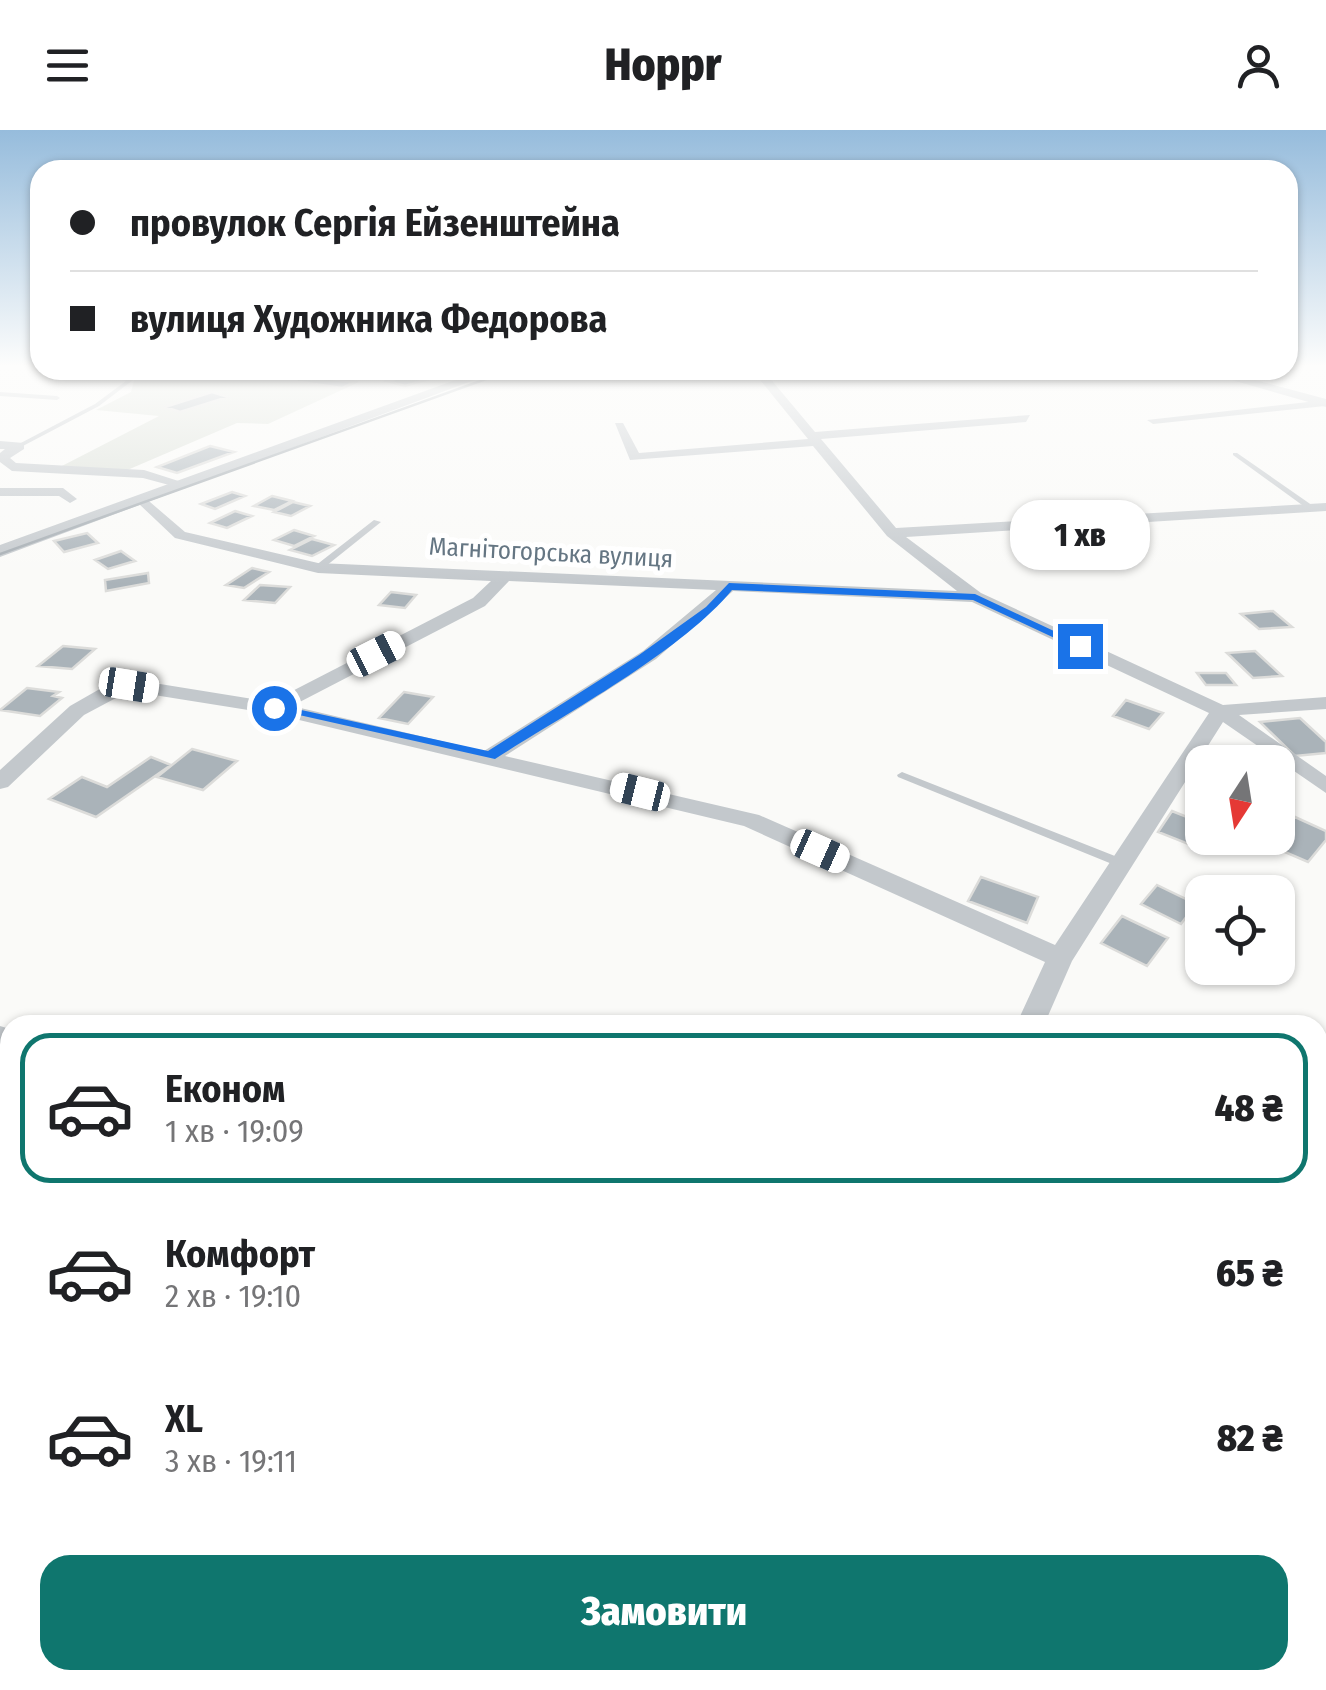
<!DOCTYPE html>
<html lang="uk">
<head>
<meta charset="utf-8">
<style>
	body { margin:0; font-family:"Fira Sans Condensed",sans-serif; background:#f6f6f6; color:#202124; height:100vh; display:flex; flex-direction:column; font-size:38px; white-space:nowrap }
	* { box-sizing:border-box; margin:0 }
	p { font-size:32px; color:#757577 }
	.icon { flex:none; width:55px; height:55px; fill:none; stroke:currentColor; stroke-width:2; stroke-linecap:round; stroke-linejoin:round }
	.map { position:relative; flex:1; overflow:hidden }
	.details { position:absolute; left:0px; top:885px; width:1328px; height:675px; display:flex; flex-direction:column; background:#fff; border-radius:30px 30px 0 0; box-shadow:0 2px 8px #0004 }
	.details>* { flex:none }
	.guide { position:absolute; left:30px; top:30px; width:1268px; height:220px; border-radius:30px; box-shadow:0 2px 8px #0004; display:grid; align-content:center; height:220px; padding:0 40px; background:#fff }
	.needle { width:65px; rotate:192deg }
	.tools { position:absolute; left:1185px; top:615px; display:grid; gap:20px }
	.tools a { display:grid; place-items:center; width:110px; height:110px; border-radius:20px; background:#fff; box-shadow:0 2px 8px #0004; font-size:50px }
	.end { position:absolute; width:45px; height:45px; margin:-22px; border:12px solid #1a73e8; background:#fff; box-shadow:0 0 0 5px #fff }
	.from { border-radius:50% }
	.bubble { position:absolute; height:70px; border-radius:30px; background:#fff; box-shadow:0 2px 8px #0004; font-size:32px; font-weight:800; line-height:70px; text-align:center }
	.car { position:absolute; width:30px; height:60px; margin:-30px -15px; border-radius:12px; box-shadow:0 0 8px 2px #0007; background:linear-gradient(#fff 24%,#345 0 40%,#fff 0 76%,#345 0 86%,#fff 0) }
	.guide b { display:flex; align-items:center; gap:35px; height:95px; font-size:38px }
	.guide b+b { border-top:2px solid #e0e0e0 }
	.guide i { width:25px; height:25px; background:#202124 }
	ul { padding:18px 0 0; list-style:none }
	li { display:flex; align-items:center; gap:30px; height:150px; margin:0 20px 15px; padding:0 20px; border:5px solid transparent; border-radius:30px }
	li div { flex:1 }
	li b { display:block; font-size:38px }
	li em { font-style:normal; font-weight:800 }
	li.current { border-color:#0f766e }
	li>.icon { width:90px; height:90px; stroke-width:1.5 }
	.button { display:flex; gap:20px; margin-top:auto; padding:20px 40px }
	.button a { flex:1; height:115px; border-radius:30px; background:#0f766e; color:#fff; font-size:40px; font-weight:800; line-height:115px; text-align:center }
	header { display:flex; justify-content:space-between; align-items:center; height:130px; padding:0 40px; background:#fff; font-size:45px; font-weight:800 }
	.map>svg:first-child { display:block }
</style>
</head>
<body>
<header><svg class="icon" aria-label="menu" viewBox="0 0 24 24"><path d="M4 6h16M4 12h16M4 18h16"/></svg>Hoppr<svg class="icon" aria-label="person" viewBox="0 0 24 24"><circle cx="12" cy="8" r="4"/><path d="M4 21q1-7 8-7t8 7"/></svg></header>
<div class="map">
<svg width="1326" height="1560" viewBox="0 0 1326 1560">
	<rect width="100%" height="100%" fill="#fafaf8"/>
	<path fill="#dadfd7" d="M91 240H287L359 252 268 294 237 293 118 344 58 338 159 286 96 280 131 262 135 247Z"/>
	<path fill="#aab3b9" stroke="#dcdcda" stroke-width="2.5" d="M430 240H460L405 256 387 251Z
		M306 245 354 252 342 258 294 251Z
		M212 262 228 267 180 282 165 277Z
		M210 316 234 322 177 343 157 337Z
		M232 362 245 366 215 379 201 374Z
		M272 366 292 371 274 380 254 376Z
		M293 372 310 376 291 386 274 382Z
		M235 381 252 386 227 398 210 393Z
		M294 400 314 406 294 416 274 410Z
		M87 403 98 413 64 422 54 411Z
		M1089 405H1116L1127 418H1099Z
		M312 409 334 415 312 426 290 420Z
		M121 421 135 431 108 439 95 430Z
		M252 438 269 442 244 458 226 455Z
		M148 443 149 453 106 461 105 450Z
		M260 455 290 457 275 473 244 470Z
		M391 462 416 465 405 478 379 475Z
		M1273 481 1292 497 1259 499 1241 484Z
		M63 516 95 519 72 539 38 536Z
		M1255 521 1282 546 1253 548 1227 523Z
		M1197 543H1226L1236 555H1206Z
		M27 558 59 562 53 566 62 568 40 586 0 580Z
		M404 562 433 567 408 594 379 588Z
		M1126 570 1163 583 1149 599 1113 586Z
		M1300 588 1326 612V623L1295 626 1260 592Z
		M192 619 237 631 203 660 157 647Z
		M151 627 171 635 96 687 49 669 82 647 107 657Z
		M1172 681 1202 693V708H1214L1206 721 1158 702Z
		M1295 687 1326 701V710L1308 732 1271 716Z
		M981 747 1038 767 1027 793 968 771Z
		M1157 755 1196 774 1181 794 1141 774Z
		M1122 786 1168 808 1147 836 1101 813Z
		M1318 1013 1326 1018 1325 1071 1318 1066Z
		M300 1550H364L366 1560H301Z
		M378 1550H430L433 1560H380Z"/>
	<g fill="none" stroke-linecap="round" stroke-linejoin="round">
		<path fill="#c3c8cc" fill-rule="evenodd" d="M104 242 133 250 99 276 21 317H17V315L95 274 126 251 104 244Z
			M0 262 57 266 60 268 57 270 0 266Z
			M1233 323H1237L1316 378 1309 380 1233 325Z
			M374 390 381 392 321 440H315V436Z
			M902 642 1125 730 1127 733 1125 736H1117L898 647 897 645Z"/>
		<path fill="#c3c8cc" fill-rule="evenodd" d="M752 240H763L815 302 1030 285 1026 292 821 309 896 398 1326 373V381L906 407 981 463 1223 575 1326 567V579L1239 585 1326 646V663L1223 592 1072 831 1044 895H1016L1045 832 744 696 274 584 129 561 84 585 8 657 0 659V640L70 576 105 556 129 549 271 572 473 468 491 451 318 443 175 408 138 373 136 370 143 366 185 402 318 433 957 461 887 406 813 316 630 330 615 293H623L639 323 808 309ZM509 451 716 460 643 521 484 621 292 576 485 476ZM733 461 972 472 1209 583 1055 815 759 685 505 626 656 529Z
			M1026 240H1081L999 248 994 245Z
			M1326 270 1325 276 1153 294 1147 290Z
			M0 311 24 313V319L10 328 16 333 144 340 191 355 184 359 143 348 12 341 0 332V323L5 319H0Z
			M0 358H63L77 369 70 373 59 366H0Z
			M0 896 10 899V921L0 918Z
			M1318 1357 1326 1360V1402L1318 1399Z"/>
		<path fill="#c3c8cc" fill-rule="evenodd" d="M483 240H501L0 427V415Z
			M1197 240H1218L1326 269V277Z
			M1326 1142V1184L1318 1187V1145Z
			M640 1550H704L700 1560H636Z"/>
		<path stroke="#a2aab0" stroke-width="2.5" d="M0 424 511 240"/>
	</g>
	<linearGradient id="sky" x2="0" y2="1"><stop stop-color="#96bcdc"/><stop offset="0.52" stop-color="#fdfdfc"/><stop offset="1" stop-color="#fdfdfc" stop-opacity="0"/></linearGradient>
	<rect width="1326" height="454" fill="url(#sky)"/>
	<path fill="#1a73e8" d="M729 453 975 464 1086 516 1076 518 973 470 732 460C681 522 565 584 495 629L268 578 274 574 488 621 639 525 706 477Z"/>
	<g text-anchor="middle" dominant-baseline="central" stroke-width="10" stroke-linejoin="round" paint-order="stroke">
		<g font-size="25" fill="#657683" stroke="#fff">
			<text transform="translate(551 423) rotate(3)">Магнітогорська вулиця</text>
		</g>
	</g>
</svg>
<div class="tools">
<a><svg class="needle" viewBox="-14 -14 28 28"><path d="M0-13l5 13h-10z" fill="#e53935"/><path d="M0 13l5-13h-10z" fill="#757577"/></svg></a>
<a><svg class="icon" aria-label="locate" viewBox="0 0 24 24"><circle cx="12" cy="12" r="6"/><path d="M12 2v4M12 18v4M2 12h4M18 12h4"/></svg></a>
</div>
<i class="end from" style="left:274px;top:578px"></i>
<i class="end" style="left:1080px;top:516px"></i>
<div class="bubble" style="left:1010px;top:370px;width:140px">1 хв</div>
<i class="car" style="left:376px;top:524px;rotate:63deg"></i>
<i class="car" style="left:129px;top:555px;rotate:99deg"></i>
<i class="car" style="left:640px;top:662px;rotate:284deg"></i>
<i class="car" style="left:820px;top:721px;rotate:114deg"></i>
<div class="guide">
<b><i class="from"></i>провулок Сергія Ейзенштейна</b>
<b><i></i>вулиця Художника Федорова</b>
</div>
<section class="details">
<ul>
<li class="current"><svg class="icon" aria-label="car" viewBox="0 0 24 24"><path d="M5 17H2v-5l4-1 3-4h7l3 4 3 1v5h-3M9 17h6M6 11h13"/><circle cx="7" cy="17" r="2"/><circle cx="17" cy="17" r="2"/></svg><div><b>Економ</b><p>1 хв · 19:09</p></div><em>48 ₴</em></li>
<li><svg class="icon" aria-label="car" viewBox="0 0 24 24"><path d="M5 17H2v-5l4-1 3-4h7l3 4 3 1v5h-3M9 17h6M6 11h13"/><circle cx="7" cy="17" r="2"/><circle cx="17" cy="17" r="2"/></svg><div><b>Комфорт</b><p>2 хв · 19:10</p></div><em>65 ₴</em></li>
<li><svg class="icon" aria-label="car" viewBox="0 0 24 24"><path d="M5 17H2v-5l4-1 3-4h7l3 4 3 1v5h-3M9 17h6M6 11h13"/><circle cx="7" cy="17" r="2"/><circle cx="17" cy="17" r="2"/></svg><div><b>XL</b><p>3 хв · 19:11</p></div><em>82 ₴</em></li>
</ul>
<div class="button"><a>Замовити</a></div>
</section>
</div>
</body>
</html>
